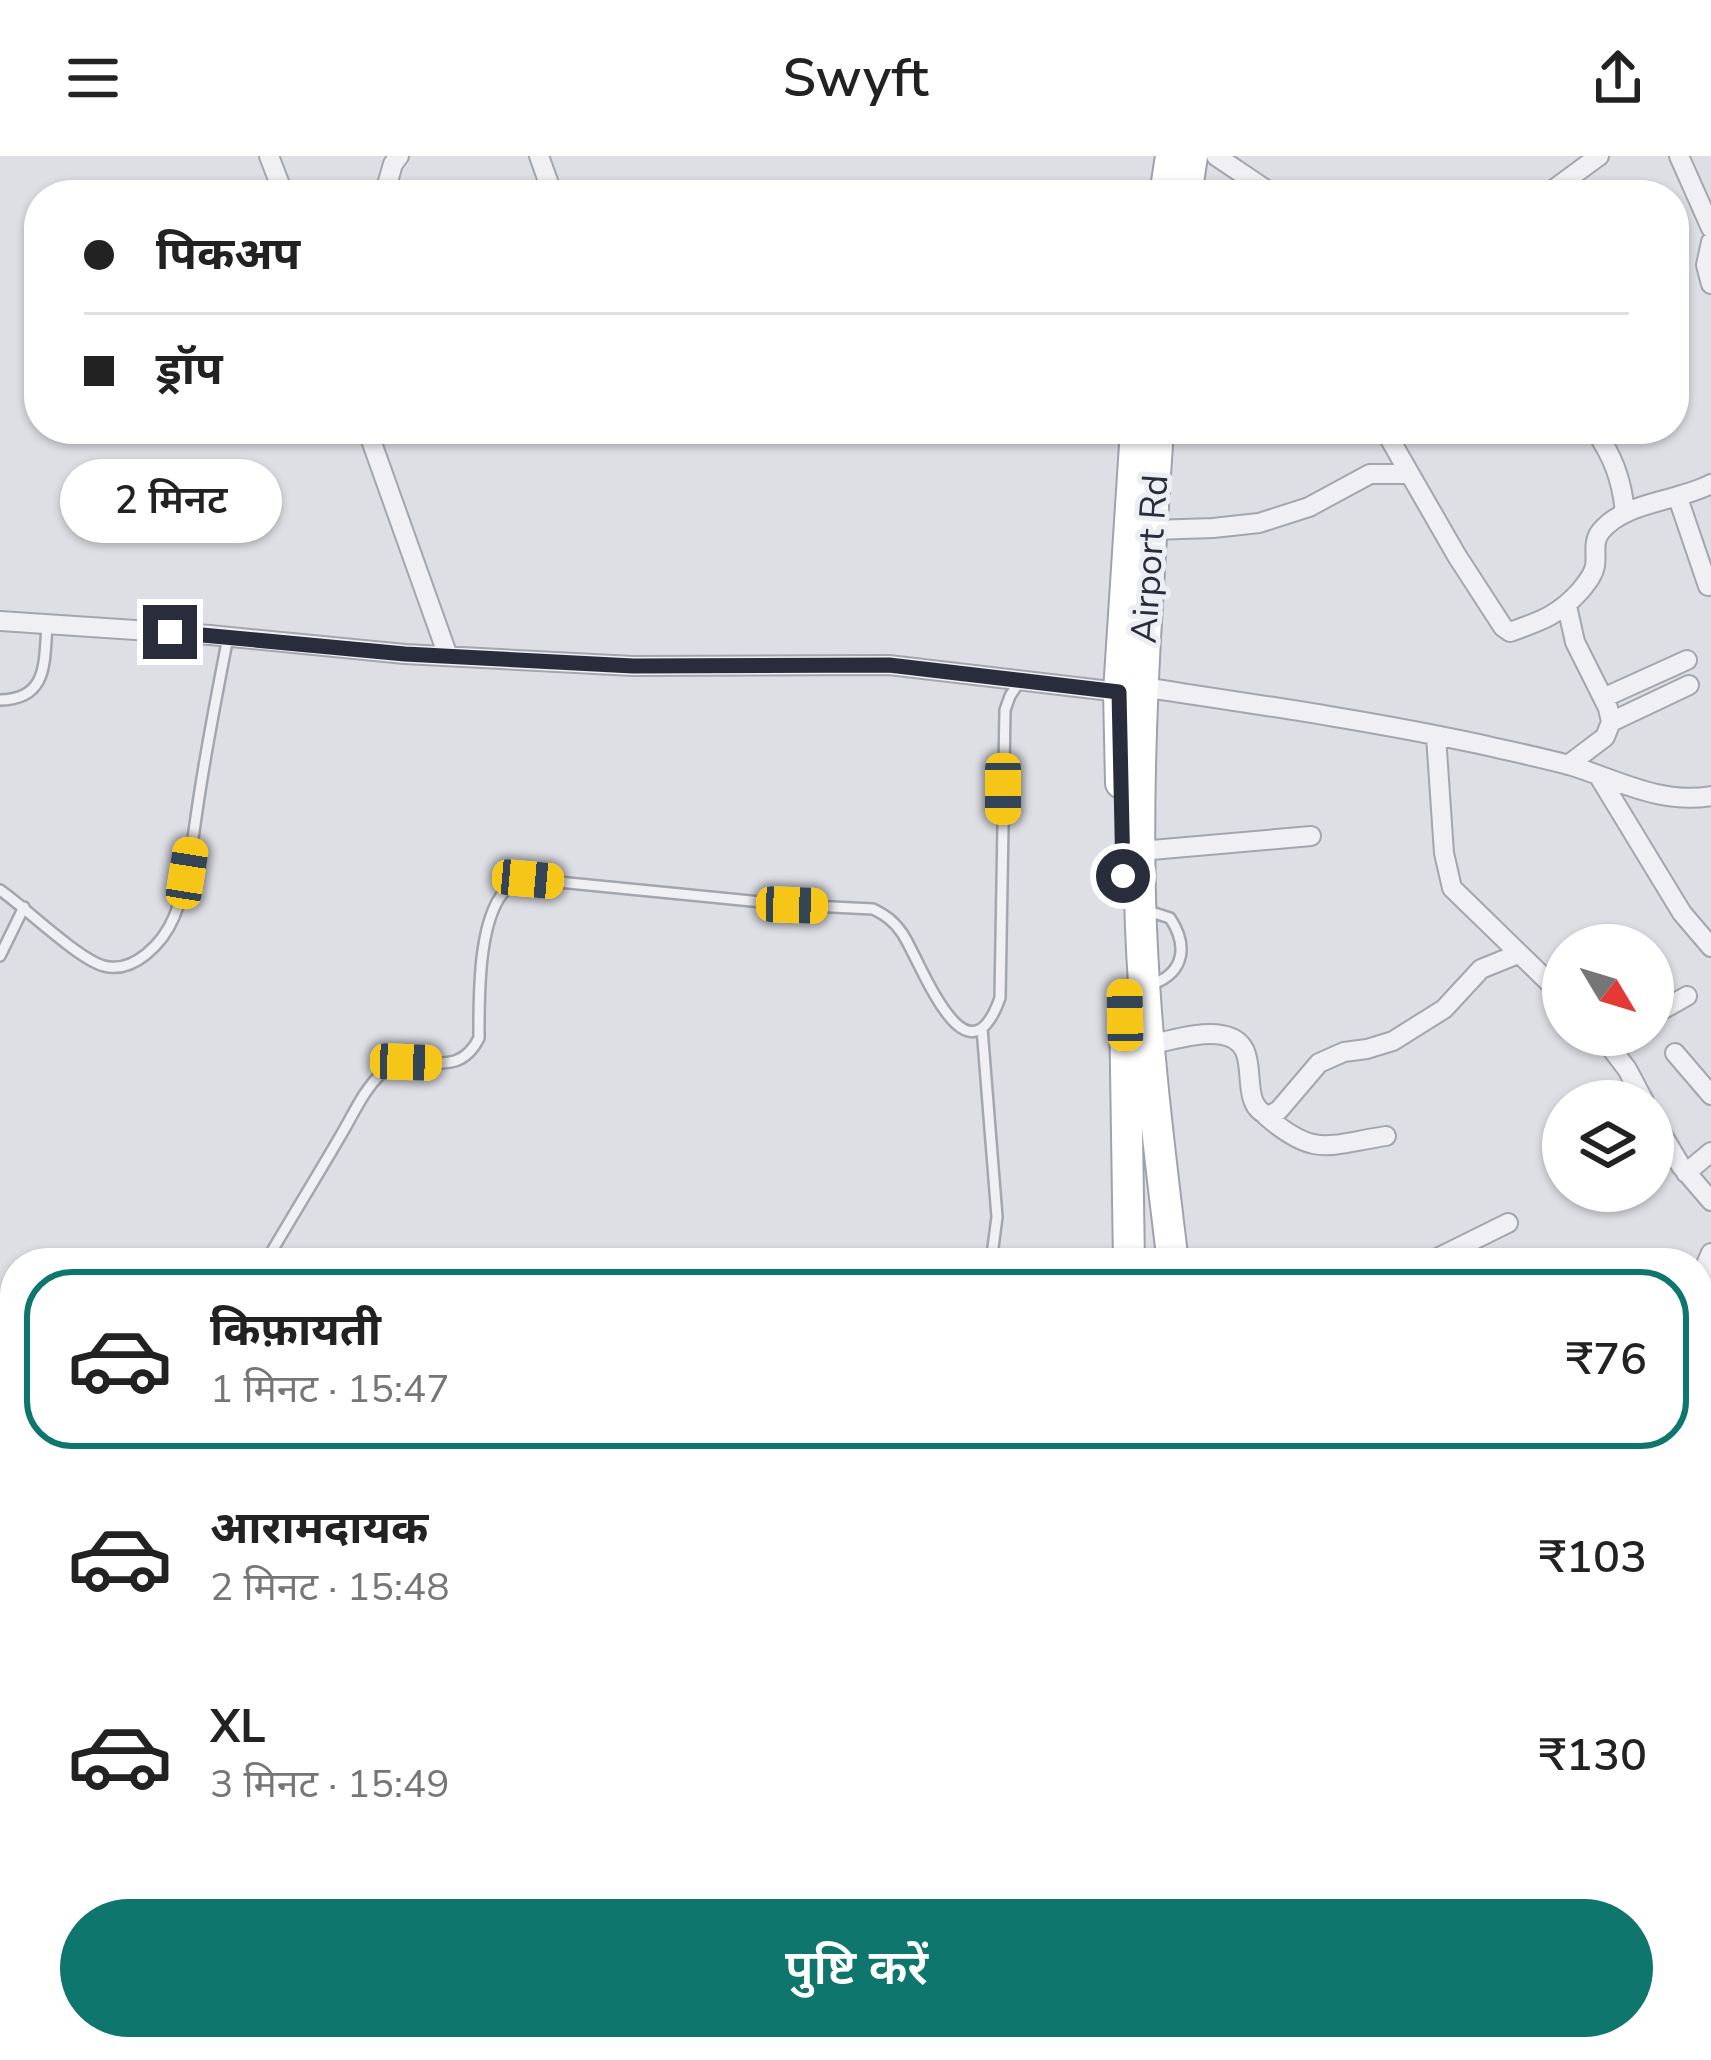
<!DOCTYPE html>
<html lang="hi">
<head>
<meta charset="utf-8">
<style>
	body { margin:0; font-family:"Nunito Sans","Noto Sans Devanagari",sans-serif; background:#f6f6f6; color:#222; height:100vh; display:flex; flex-direction:column; font-size:45px; white-space:nowrap }
	* { box-sizing:border-box; margin:0 }
	p { font-size:39px; color:#767676 }
	.icon { flex:none; width:66px; height:66px; fill:none; stroke:currentColor; stroke-width:2; stroke-linecap:round; stroke-linejoin:round }
	.map { position:relative; flex:1; overflow:hidden }
	.panel { position:absolute; left:0px; top:1092px; width:1713px; height:813px; display:flex; flex-direction:column; background:#fff; border-radius:48px 48px 0 0; box-shadow:0 3px 9px #0004 }
	.panel>* { flex:none }
	.hud { position:absolute; left:24px; top:24px; width:1665px; height:264px; border-radius:48px; box-shadow:0 3px 9px #0004; display:grid; align-content:center; height:264px; padding:0 60px; background:#fff }
	.needle { width:78px; rotate:128deg }
	.buttons { position:absolute; left:1542px; top:768px; display:grid; gap:24px }
	.buttons a { display:grid; place-items:center; width:132px; height:132px; border-radius:50%; background:#fff; box-shadow:0 3px 9px #0004; font-size:60px }
	.end { position:absolute; width:54px; height:54px; margin:-27px; border:15px solid #292c3a; background:#fff; box-shadow:0 0 0 6px #fff }
	.from { border-radius:50% }
	.bubble { position:absolute; height:84px; border-radius:42px; background:#fff; box-shadow:0 3px 9px #0004; font-size:39px; font-weight:600; line-height:84px; text-align:center }
	.car { position:absolute; width:36px; height:72px; margin:-36px -18px; border-radius:15px; box-shadow:0 0 9px 3px #0007; background:linear-gradient(#f5c518 24%,#345 0 40%,#f5c518 0 76%,#345 0 86%,#f5c518 0) }
	.hud b { display:flex; align-items:center; gap:42px; height:114px; font-size:45px }
	.hud b+b { border-top:3px solid #e0e0e0 }
	.hud i { width:30px; height:30px; background:#222 }
	ul { padding:21px 0 0; list-style:none }
	li { display:flex; align-items:center; gap:36px; height:180px; margin:0 24px 18px; padding:0 36px; border:6px solid transparent; border-radius:48px }
	li div { flex:1 }
	li b { display:block; font-size:45px }
	li em { font-style:normal; font-weight:600 }
	li.current { border-color:#0f766e }
	li>.icon { width:108px; height:108px; stroke-width:1.5 }
	.action { display:flex; gap:24px; margin-top:auto; padding:24px 60px }
	.action a { flex:1; height:138px; border-radius:72px; background:#0f766e; color:#fff; font-size:48px; font-weight:600; line-height:138px; text-align:center }
	header { display:flex; justify-content:space-between; align-items:center; height:156px; padding:0 60px; background:#fff; font-size:54px; font-weight:600 }
	.map>svg:first-child { display:block }
</style>
</head>
<body>
<header><svg class="icon" aria-label="menu" viewBox="0 0 24 24"><path d="M4 6h16M4 12h16M4 18h16"/></svg>Swyft<svg class="icon" aria-label="share" viewBox="0 0 24 24"><path d="M12 15V3M7 8l5-5 5 5M5 13v7h14v-7"/></svg></header>
<div class="map">
<svg width="1711" height="1904" viewBox="0 0 1711 1904">
	<rect width="100%" height="100%" fill="#dddfe5"/>
	<g fill="none" stroke-linecap="round" stroke-linejoin="round">
		<defs>
			<path id="service" d="M0 544C48 543 44 507 47 470
				M0 734C26 752 78 803 104 810 134 818 163 787 174 761 190 722 193 677 200 635 208 583 218 532 228 481
				M1145 754 1170 762C1188 789 1185 816 1153 828
				M0 800 24 751
				M982 872 997 1061 991 1107
				M265 1107C290 1064 316 1022 341 979 353 959 364 933 382 917 414 889 455 930 479 882 479 844 477 755 510 730 512 728 524 724 528 723L792 749 873 753C885 759 894 765 902 777 920 803 966 937 1000 842L1005 554 1010 540 1020 525
				M0 1633 15 1650
				M154 1890 158 1904
				M424 1890 435 1904
				M1022 1904 1026 1890"/>
			<path id="minor" d="M269 0 284 39
				M539 0 553 39
				M1216 0 1274 39
				M1679 0 1711 72
				M384 39 393 8 399 0
				M1546 39 1599 0
				M1711 86 1706 109 1711 128
				M367 273 448 500
				M1384 273 1457 400 1503 471 1510 476C1541 465 1559 459 1581 434 1587 426 1593 420 1595 410 1597 398 1592 386 1601 375 1626 345 1677 346 1711 328
				M1594 273C1613 300 1622 324 1625 357
				M1678 342 1708 430
				M1152 374 1213 372 1259 367 1309 351 1370 318H1408
				M1567 450 1575 486 1608 552 1611 566 1605 581 1568 609
				M0 465 210 479 405 498 633 510 889 509 1119 536
				M1142 531C1254 548 1367 564 1479 588 1509 595 1539 601 1569 609 1616 623 1660 649 1711 640
				M1603 542 1687 504
				M1611 566 1689 529
				M1436 580 1444 697 1452 732 1563 840
				M1598 619 1682 757 1711 791
				M1140 695 1311 680
				M1653 859 1687 840
				M1601 879 1627 913 1644 945
				M1147 889C1170 885 1199 875 1222 879 1269 887 1232 947 1269 960L1279 954 1319 907 1344 896 1367 893 1393 885 1444 853 1481 813 1518 798
				M1675 897 1711 939
				M1266 960C1315 1002 1327 989 1386 980
				M1653 963 1681 1010 1711 1045
				M1686 1017 1711 996
				M1711 1097 1707 1106 1711 1121
				M1427 1107 1508 1067
				M1698 1147H1711
				M1698 1344 1711 1341
				M1698 1478 1711 1474
				M1698 1576 1711 1571
				M1698 1720 1711 1715
				M1698 1882 1704 1904
				M1493 1890 1498 1904
				M1559 1890 1563 1904"/>
			<path id="primary" d="M1165 39 1171 0
				M1186 39 1192 0
				M1158 273C1148 429 1136 585 1140 741 1143 864 1158 985 1173 1107
				M1121 627 1119 536 1136 273
				M1125 849 1129 1107
				M1249 1890 1251 1904
				M1285 1890 1288 1904"/>
		</defs>
		<use href="#service" stroke="#a3a6ae" stroke-width="14"/>
		<use href="#minor" stroke="#a3a6ae" stroke-width="22"/>
		<use href="#primary" stroke="#9ea2af" stroke-width="34"/>
		<use href="#service" stroke="#f0f0f4" stroke-width="9"/>
		<use href="#minor" stroke="#f0f0f4" stroke-width="18"/>
		<use href="#primary" stroke="#fff" stroke-width="30"/>
	</g>
	<g fill="none" stroke-linecap="round" stroke-linejoin="round">
		<path stroke="#292c3a" stroke-width="15" d="M170 476 405 498 633 510 889 509 1119 536 1123 720"/>
	</g>
	<g text-anchor="middle" dominant-baseline="central" stroke-width="10" stroke-linejoin="round" paint-order="stroke">
		<g font-size="36" fill="#292c3a" stroke="#eceef3">
			<text transform="translate(1150 403) rotate(-86)">Airport Rd</text>
		</g>
	</g>
</svg>
<div class="buttons">
<a><svg class="needle" viewBox="-14 -14 28 28"><path d="M0-13l5 13h-10z" fill="#e53935"/><path d="M0 13l5-13h-10z" fill="#767676"/></svg></a>
<a><svg class="icon" aria-label="layers" viewBox="0 0 24 24"><path d="M12 4l9 5-9 5-9-5zM3 14l9 5 9-5"/></svg></a>
</div>
<i class="end from" style="left:1123px;top:720px"></i>
<i class="end" style="left:170px;top:476px"></i>
<div class="bubble" style="left:60px;top:303px;width:222px">2 मिनट</div>
<i class="car" style="left:1003px;top:633px;rotate:180deg"></i>
<i class="car" style="left:187px;top:717px;rotate:9deg"></i>
<i class="car" style="left:528px;top:723px;rotate:95deg"></i>
<i class="car" style="left:792px;top:749px;rotate:92deg"></i>
<i class="car" style="left:1125px;top:859px;rotate:359deg"></i>
<i class="car" style="left:406px;top:906px;rotate:92deg"></i>
<div class="hud">
<b><i class="from"></i>पिकअप</b>
<b><i></i>ड्रॉप</b>
</div>
<section class="panel">
<ul>
<li class="current"><svg class="icon" aria-label="car" viewBox="0 0 24 24"><path d="M5 17H2v-5l4-1 3-4h7l3 4 3 1v5h-3M9 17h6M6 11h13"/><circle cx="7" cy="17" r="2"/><circle cx="17" cy="17" r="2"/></svg><div><b>किफ़ायती</b><p>1 मिनट · 15:47</p></div><em>₹76</em></li>
<li><svg class="icon" aria-label="car" viewBox="0 0 24 24"><path d="M5 17H2v-5l4-1 3-4h7l3 4 3 1v5h-3M9 17h6M6 11h13"/><circle cx="7" cy="17" r="2"/><circle cx="17" cy="17" r="2"/></svg><div><b>आरामदायक</b><p>2 मिनट · 15:48</p></div><em>₹103</em></li>
<li><svg class="icon" aria-label="car" viewBox="0 0 24 24"><path d="M5 17H2v-5l4-1 3-4h7l3 4 3 1v5h-3M9 17h6M6 11h13"/><circle cx="7" cy="17" r="2"/><circle cx="17" cy="17" r="2"/></svg><div><b>XL</b><p>3 मिनट · 15:49</p></div><em>₹130</em></li>
</ul>
<div class="action"><a>पुष्टि करें</a></div>
</section>
</div>
</body>
</html>
